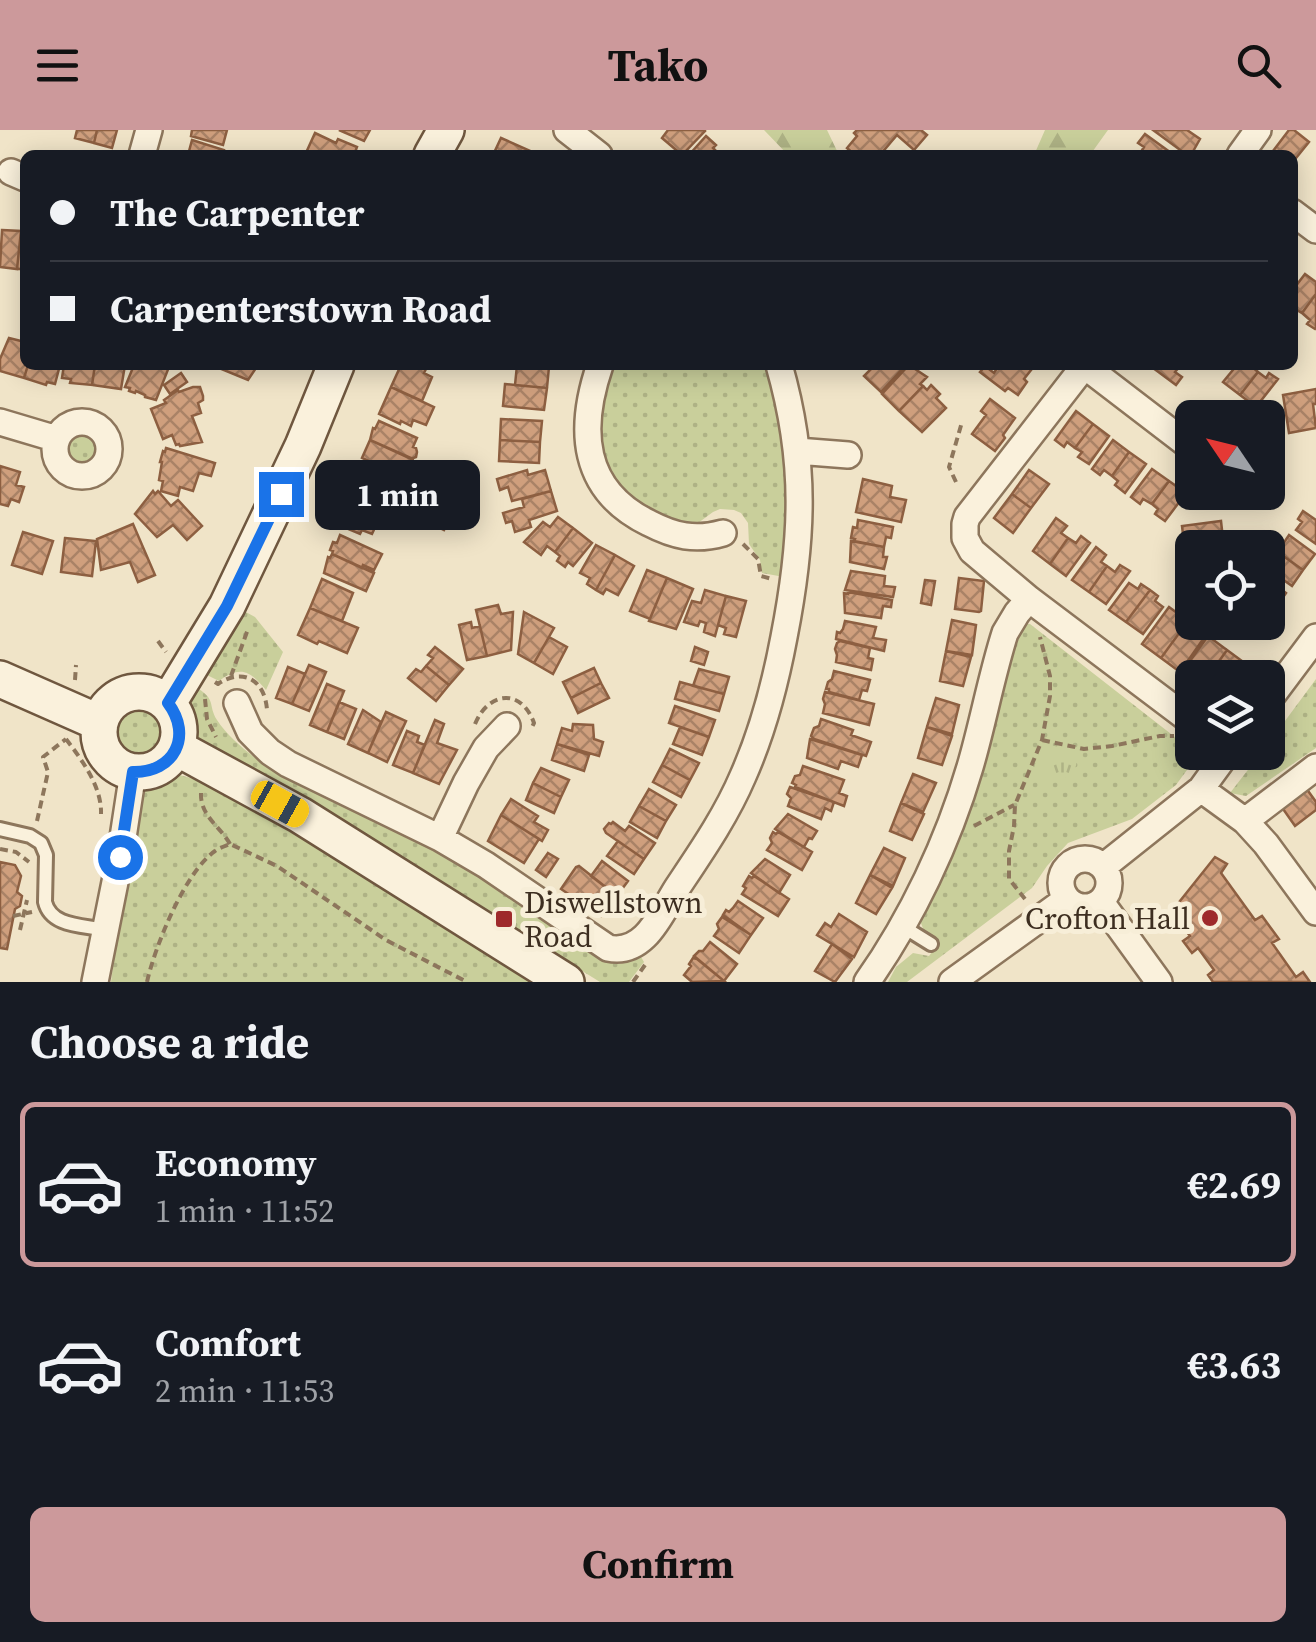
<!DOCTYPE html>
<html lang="en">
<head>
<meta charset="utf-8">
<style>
	body { margin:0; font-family:"Source Serif 4",serif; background:#20242c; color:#f1f3f6; height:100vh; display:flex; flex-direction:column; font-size:38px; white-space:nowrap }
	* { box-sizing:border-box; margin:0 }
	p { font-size:32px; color:#9ea1a6 }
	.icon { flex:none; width:55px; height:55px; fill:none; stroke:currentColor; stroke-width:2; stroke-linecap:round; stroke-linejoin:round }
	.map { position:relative; height:852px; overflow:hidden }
	.side { display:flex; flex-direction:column; background:#171b24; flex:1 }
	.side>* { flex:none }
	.hud { position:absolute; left:20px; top:20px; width:1278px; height:220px; border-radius:15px; box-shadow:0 5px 25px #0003; display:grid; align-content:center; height:220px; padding:0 30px; background:#171b24 }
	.needle { width:65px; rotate:305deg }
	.tools { position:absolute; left:1175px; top:270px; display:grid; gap:20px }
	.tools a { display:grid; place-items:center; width:110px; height:110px; border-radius:15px; background:#171b24; box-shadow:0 5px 25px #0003; font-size:50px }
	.end { position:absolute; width:45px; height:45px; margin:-22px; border:12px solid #1a73e8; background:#fff; box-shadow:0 0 0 5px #fff }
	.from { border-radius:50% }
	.bubble { position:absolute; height:70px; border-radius:15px; background:#171b24; box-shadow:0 5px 25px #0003; font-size:32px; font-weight:700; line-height:70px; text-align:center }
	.car { position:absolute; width:30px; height:60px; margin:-30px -15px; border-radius:12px; box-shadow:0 0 8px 2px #0007; background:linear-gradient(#f5c518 24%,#345 0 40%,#f5c518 0 76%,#345 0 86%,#f5c518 0) }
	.hud b { display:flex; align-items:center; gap:35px; height:95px; font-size:38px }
	.hud b+b { border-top:2px solid #363941 }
	.hud i { width:25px; height:25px; background:#f1f3f6 }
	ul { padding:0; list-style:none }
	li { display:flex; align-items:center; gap:30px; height:165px; margin:0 20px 15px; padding:0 10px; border:5px solid transparent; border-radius:15px }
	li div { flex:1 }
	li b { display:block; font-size:38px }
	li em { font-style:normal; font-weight:700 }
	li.active { border-color:#cc999b }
	li>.icon { width:90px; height:90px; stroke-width:1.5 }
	h2 { padding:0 30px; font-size:45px; line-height:120px }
	.cta { display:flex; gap:20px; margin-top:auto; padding:20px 30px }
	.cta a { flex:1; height:115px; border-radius:15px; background:#cc999b; color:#111; font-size:40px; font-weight:700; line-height:115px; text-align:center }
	header { display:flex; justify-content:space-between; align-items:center; height:130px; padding:0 30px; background:#cc999b; color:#111; font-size:45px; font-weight:700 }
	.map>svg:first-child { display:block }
</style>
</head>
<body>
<header><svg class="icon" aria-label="menu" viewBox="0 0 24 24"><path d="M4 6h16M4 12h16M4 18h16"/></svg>Tako<svg class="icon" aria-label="search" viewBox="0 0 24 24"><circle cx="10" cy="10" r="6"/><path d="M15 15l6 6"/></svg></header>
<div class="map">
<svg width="1316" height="852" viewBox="0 0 1316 852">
	<defs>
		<pattern id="grass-dots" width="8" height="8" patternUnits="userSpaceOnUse" patternTransform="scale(2.5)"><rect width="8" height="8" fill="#c9cf9b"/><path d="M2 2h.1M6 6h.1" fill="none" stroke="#aeb285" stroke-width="1.8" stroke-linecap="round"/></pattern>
		<pattern id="forest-firs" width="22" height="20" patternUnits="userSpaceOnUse" patternTransform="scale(2.5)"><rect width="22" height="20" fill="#c9cf9b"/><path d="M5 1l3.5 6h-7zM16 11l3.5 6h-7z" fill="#aeb285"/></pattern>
		<pattern id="park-tufts" width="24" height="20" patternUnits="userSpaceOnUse" patternTransform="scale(2.5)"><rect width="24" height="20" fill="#c9cf9b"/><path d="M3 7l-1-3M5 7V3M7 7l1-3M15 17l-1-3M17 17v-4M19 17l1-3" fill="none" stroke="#aeb285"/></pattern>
		<pattern id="building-cross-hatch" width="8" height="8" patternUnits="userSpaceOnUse" patternTransform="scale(2.5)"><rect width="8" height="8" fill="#cf9f7d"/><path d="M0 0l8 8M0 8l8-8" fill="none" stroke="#a98266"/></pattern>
	</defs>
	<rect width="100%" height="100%" fill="#f0e4c8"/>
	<path fill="url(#grass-dots)" d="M610 235H770L783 305 786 346 784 447 762 443 760 430 749 414 748 393 741 383 734 380 720 379 713 382 694 396 680 397 638 377 602 337 598 282Z
		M68 319a15 15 0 1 1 30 0a15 15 0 1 1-30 0Z
		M244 481 255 487 283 522 266 560C250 541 241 535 219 551L201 542Z
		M1022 494H1030L1198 625 1176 655 1132 689 1068 713 1047 736 1032 758 907 852H888L896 837 913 823 929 826 940 812 924 801 919 788 1007 526Z
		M1316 549V618L1246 666 1230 663 1261 623 1268 622V614Z
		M194 556C218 570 207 574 217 590 226 604 241 617 254 627L474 742 534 780 605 831 620 834 641 827 644 832 629 852H600L336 688 205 616C188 597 186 580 194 556Z
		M117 602a23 23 0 1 1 46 0a23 23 0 1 1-46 0Z
		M179 645C208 651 236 670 263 684 356 734 445 795 534 852H111L121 775 140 668 153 653 161 648Z"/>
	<path fill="url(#forest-firs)" d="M764 0H827L839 25H788Z
		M1045 0H1108L1090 25H1034Z"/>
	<path fill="url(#park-tufts)" d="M1050 615 1076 621C1081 649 1060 652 1038 652L1033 646C1034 634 1038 621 1050 615Z"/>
	<path fill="url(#building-cross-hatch)" stroke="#8d5f41" stroke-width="2.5" d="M77 0H97L94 13 75 8Z
		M97 0H117L112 18 94 13Z
		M192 0H227L223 15 191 6Z
		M339 0H370L364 11Z
		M668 0H704L705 1 682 25 662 8Z
		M857 0H921L927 5 914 20 897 5 880 25H855L847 18 857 6 854 3Z
		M1153 0H1187L1200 9 1191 25H1187Z
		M1289 0H1294L1309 12 1292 33V25H1278L1273 21Z
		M315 3 336 13 338 9 357 17 354 25H305Z
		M1145 4 1174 25H1139L1144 17 1138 13Z
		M706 6 716 15 713 18 720 25H689Z
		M501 8 535 23 534 25H493Z
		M192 10 224 20 223 25H188Z
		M2 100 21 101 17 139 0 137Z
		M21 101H25V139H17Z
		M1305 144 1316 152V164L1302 183 1292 177V161Z
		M1316 164V198L1315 199 1307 194 1310 190 1302 183Z
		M9 208 25 212V235H28L24 248 0 241V229Z
		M28 235H60L55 254 47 252 46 255 24 248Z
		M64 235H95L92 255 70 253 71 249 62 248Z
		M95 235H125L121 259 92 255Z
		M134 235 169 237 156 270 145 267V265L136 261 135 263 129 261 130 258 125 257Z
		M220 235H258L248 250 219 238Z
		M401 235H416L426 239 424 243 432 247 422 271 391 257Z
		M517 235 549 237 547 258 515 255Z
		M875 235H903L905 236 881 262 864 246Z
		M909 235 927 247 920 254 923 256 899 281 882 264Z
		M999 235H1035L1024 249 1027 252 1018 265 1008 258 1005 261 980 242 985 236 994 243Z
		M1149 235H1181L1175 242 1182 247 1176 255Z
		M1237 235H1252L1251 236 1258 242 1240 265 1223 252Z
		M1258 242 1266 248 1269 243 1278 249 1256 277 1240 265Z
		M181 243 187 252 170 264 164 255Z
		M505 254 547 258 544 280 503 276Z
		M931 255 940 264 936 268 946 278 922 302 899 281 923 256 927 260Z
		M193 257H200L203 266V270L198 273 201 283 192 286 202 312 180 316 179 314 176 315 172 305 163 309 151 279 166 273 164 270 178 260 179 262Z
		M391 257 434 277 426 295 413 290 411 296 401 291 400 294 379 284Z
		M1316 259V274H1313L1316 298 1289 303 1283 265Z
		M990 269 1015 288 1003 305 1005 308 995 321 972 304 986 285 981 281Z
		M1076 281 1093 294 1075 318 1067 312 1064 317 1055 310Z
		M501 289 542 291 540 312 500 310Z
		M379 291 417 308 413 317 416 318 417 322 416 327 411 329 370 310 373 298 375 299Z
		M1093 294 1109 306 1089 334 1078 327 1082 322 1075 318Z
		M370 310 413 329 405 348 362 328Z
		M500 310 540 312 539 333 499 331Z
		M1113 310 1129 322 1112 346 1104 340 1100 345 1092 339Z
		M166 318 215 333 211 346 199 343 193 361 180 357 178 366 161 361 163 351 159 350 162 332H160L163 321 165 322Z
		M1268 318 1280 327 1268 344Z
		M1129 322 1146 334 1125 363 1115 355 1118 351 1112 346Z
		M449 335 461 341 454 356 442 351Z
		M0 336 20 342 16 355 24 357 19 372 11 369 8 376 0 374Z
		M365 338 408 358 396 385 352 367 354 364 351 362 355 354Z
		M1152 339 1169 351 1152 374 1143 369 1140 374 1131 367Z
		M527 340 528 345 545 340 551 361 512 371 508 357 500 360 497 349Z
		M1029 340 1049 354 1031 378 1012 364Z
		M863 349 892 356 890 367 906 370 901 392 856 382Z
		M1169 351 1186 363 1165 391 1155 384 1158 379 1152 374Z
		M153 361 155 364 158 361 171 376 178 370 202 396 187 410 173 395 157 407 135 384Z
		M551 361 557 381 529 390 531 397 515 402 512 391 506 393 503 383 524 377 522 369Z
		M1227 362H1254L1244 376Z
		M1012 364 1031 378 1013 403 994 388Z
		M348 366 392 385 394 389 391 395 387 396 378 391 372 404 362 400 360 404 339 395 347 377 344 376Z
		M439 378 452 384 444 400 430 393Z
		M1303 381 1316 390V414L1296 400 1302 392 1298 389Z
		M558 387 573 398 555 422 547 416 541 425 524 412 543 392 550 397Z
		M1056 388 1067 396 1061 403 1068 408 1050 434 1033 421Z
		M858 390 893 397 891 408 886 407 884 417 854 411 855 409 851 408 853 397 857 398Z
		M1221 391 1224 418H1192V429H1186L1182 396Z
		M133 394 155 445 138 452 130 432 101 440 97 409Z
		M573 398 592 413 573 436 568 432 565 437 557 431 560 426 555 422Z
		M23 402 53 411 42 444 12 435Z
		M340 405 382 424 374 440 363 435 362 438 332 424 333 421 330 420 333 412 337 413Z
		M1289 405 1315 424 1303 440 1272 418 1278 410 1283 414Z
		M1081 406 1090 413 1066 446 1050 434 1068 408 1076 413Z
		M65 408 96 411 92 446 61 442Z
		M851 411 884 417 883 427H887L884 439 850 432Z
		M596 415 615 425 596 460 587 454 590 448 580 443Z
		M1096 417 1106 425 1101 432 1107 436 1089 462 1072 450Z
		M1272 418 1303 440 1292 456 1268 439 1272 429 1268 424Z
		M332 424 374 443 366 461 324 443 328 427 330 428Z
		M615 425 634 436 618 465 606 459 603 464 596 460Z
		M1120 435 1130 441 1106 474 1089 462 1107 436 1115 442Z
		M647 440 667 448 650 489 630 481Z
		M851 441 885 446 884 456 895 457 893 467 845 460Z
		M667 448 693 459 676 499 649 491Z
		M959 448 984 451 981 481 979 482 955 479Z
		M322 449 353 463 342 491 310 478Z
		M1268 449 1286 463 1275 479 1268 474Z
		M925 450 935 451 931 475 921 473Z
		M1129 453 1138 459 1141 454 1150 460 1126 492 1109 480Z
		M705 460 726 466 715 506 704 502 706 493 700 491 698 496 684 492 692 471 701 473Z
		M1150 460 1158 466 1155 471 1163 477 1143 504 1126 492Z
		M848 462 892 470 891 477 883 476 881 488 845 483 844 463 848 464Z
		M726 466 746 471 736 507 724 504 726 498 718 495Z
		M498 475 501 484 513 482 511 520 487 526 476 480Z
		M1169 477 1188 491 1161 528 1142 514Z
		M310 478 358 498 347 523 319 511 317 514 298 505Z
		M524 482 554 498 534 533 518 524Z
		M952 490 976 495 972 525 946 521Z
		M845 491 876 497 873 508 886 510 884 521 836 509 837 502 840 503 843 499Z
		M1188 491 1206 505 1180 542 1161 528Z
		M471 492 472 498 480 496 487 526 467 530 459 495Z
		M1208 506 1227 520 1207 548H1192V551L1182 542Z
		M549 507 567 517 553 544 534 533Z
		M840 511 870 518 868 528 873 529 871 540 836 532 837 525 835 519 837 513Z
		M435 517 463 539 449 555 426 536 433 528 428 525Z
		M695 517 708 522 704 535 691 531Z
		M1227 520 1246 534 1236 548H1207Z
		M946 521 971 527 963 556 940 551Z
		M309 535 326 542 309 581 292 574Z
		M426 536 449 555 436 571 408 548 416 539 421 542Z
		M288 537 305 544 292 574 276 568Z
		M594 538 601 553 571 568 563 552Z
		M699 539 729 547 724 564 693 556Z
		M834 541 870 550 867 561 862 560 859 570 829 562V559H826L828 552 832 549Z
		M680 552 724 564 719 581 675 569Z
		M601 553 609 568 578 583 571 568Z
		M327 554 344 561 327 602 310 595Z
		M825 562 874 574 869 595 823 583 825 574 823 569Z
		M936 568 959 575 952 604 927 597Z
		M339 572 356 579 344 609 327 602Z
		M675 576 715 590 709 607 669 593Z
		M363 580 381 592 368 623 348 614Z
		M386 582 406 591 387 632 368 623Z
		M821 589 853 600 851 605 871 612 866 626 814 609 811 606 814 598 819 596Z
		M435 590 444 594 437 613 457 620 439 654 413 643Z
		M573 594 593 595 594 609 603 612 599 626 557 614 562 598 572 601Z
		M680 597 709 607 702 625 673 614Z
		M927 597 952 606 942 635 918 628Z
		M407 601 419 606 417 612 425 615 413 643 393 635Z
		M810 609 862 625 858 637 841 631 838 639 807 628Z
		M557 614 589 625 584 641 552 630Z
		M670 619 699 633 690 650 662 635Z
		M662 635 690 650 681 667 653 652Z
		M803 636 844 650 839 663 847 666 844 676 795 657 796 655 792 653 795 646 800 645Z
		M541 638 569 650 561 667 533 653Z
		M913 644 936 653 923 682 901 673Z
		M533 653 561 667 554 683 526 670Z
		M790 657 834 672 831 681 825 678 821 689 788 676 791 668 787 664Z
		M1306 658 1316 672V680L1295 696 1281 676Z
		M649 659 676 675 666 691 639 676Z
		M511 669 538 686 534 692 548 700 542 711 501 685Z
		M901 673 924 684 912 710 890 701Z
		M639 676 666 691 657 708 630 692Z
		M788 684 817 701 812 709 809 708 804 717 775 699Z
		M501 685 539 709 524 733 488 711Z
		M613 692 625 701 629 696 655 713 644 729 606 703 604 699 609 693 611 694Z
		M773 702 776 704 778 702 812 722 802 740 767 720 772 713 770 708Z
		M618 711 644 729 634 744 607 726Z
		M884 718 905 728 893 756 870 745Z
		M548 723 558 729 546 747 536 740Z
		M1215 727 1227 734 1221 743 1255 790 1262 786 1279 809 1272 813 1296 847 1303 842 1310 852H1213L1208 845 1214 840 1198 818 1192 823 1183 811 1190 806 1180 793 1173 798 1165 786 1172 781Z
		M765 729 790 745 779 763 751 743Z
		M602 731 628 751 617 766 591 746Z
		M0 732 15 735 21 746 17 762 22 766 20 776 15 779 7 819 0 818Z
		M579 736 617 766 601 786 561 759 576 737Z
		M870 745 892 758 876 784 856 773Z
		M749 746 752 748 754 746 789 769 778 786 742 764 746 758 743 756Z
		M738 771 763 788 751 805 723 785 726 780 729 782 733 778Z
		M839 784 867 802 854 827 817 805 825 793 831 797Z
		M722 787 751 805 739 823 714 806 719 799 717 794Z
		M710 812 737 834 724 851 694 826 699 821H703Z
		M832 814 852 829 835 852 815 841Z
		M693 828 697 829 724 851 692 852 684 845 691 836 689 834Z"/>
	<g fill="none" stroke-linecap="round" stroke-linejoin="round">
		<defs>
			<path id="lane" d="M0 699 30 706 41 713 46 725 45 772C51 797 83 795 105 800
				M902 796 931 814"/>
			<path id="street" d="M567 0 599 25
				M142 25 149 0
				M1240 25 1258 0
				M11 42 25 48
				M1292 82 1316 100
				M600 235C578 299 581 360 649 393 674 406 695 411 723 403
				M1085 235 967 387 965 394V408L972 421 1029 469 1192 592
				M1085 236 1192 318
				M0 292 57 309
				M55 319a27 27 0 1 1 54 0a27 27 0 1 1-54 0Z
				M797 321 848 325
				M1268 571 1316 507
				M237 573 250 602 270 622 288 634 440 708 486 735 608 818C645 826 661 783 677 758 701 722 726 686 743 646 763 601 775 555 784 507 803 410 807 332 779 235
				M1201 659 1245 691 1266 714 1316 782
				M1245 691 1316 637
				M440 708 466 653 486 618 507 596
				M1061 753a24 24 0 1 1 48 0a24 24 0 1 1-48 0Z
				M1103 737 1201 659 1228 622
				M1101 772 1159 852
				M95 852 120 727 133 642
				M867 852C912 788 948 712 970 637 983 593 991 547 1005 503L1017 483 1029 469
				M952 852 1067 769"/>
			<path id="secondary" d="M432 25 446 0
				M0 549 100 593
				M99 602a40 40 0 1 1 80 0a40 40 0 1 1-80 0Z
				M168 573 227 476 303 316 336 235
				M177 618 300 685 566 852"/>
		</defs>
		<use href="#lane" stroke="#8d765c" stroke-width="18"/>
		<use href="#street" stroke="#8d765c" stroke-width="30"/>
		<use href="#secondary" stroke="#6f573f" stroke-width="40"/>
		<path stroke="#8d765c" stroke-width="4" stroke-dasharray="8 5" stroke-linecap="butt" d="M956 352 949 337 962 292
			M743 414 758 429 761 446 772 449
			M158 511 166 522
			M231 546 248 499
			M75 550 76 535
			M215 552 218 554C243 537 265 550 267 580
			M205 569 207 589 216 607
			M475 594C488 562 521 557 534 593L531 599
			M66 609C82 630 102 657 101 684
			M1042 610 1084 619 1112 616 1160 606H1174
			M201 663C200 686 220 696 230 714
			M37 691 48 642 43 627 66 609
			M974 696 1014 675
			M0 719 16 722 29 732
			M1025 769 1009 749V721L1014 696 1015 675 1042 610 1050 566V546L1040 507
			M13 786 32 782
			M20 800 27 770
			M147 852C155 816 185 742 215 721 219 718 225 716 230 714L277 736 386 810 467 852
			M633 852 645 835"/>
		<use href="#lane" stroke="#faf1dc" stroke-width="12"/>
		<use href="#street" stroke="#faf1dc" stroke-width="25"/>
		<use href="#secondary" stroke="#faf1dc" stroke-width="35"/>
	</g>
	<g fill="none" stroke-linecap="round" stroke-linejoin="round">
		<path stroke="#1a73e8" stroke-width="12" d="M120 727 133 642C174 643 193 606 168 573L227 476 281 364"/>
	</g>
	<g fill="#9e2a2b" stroke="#f7eed8" stroke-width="4">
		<circle cx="1210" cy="788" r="10"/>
		<rect x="494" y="779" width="20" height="20" rx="5"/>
	</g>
	<g text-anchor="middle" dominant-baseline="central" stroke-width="10" stroke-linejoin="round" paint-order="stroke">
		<g font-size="30" fill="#3d2e20" stroke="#f7eed8" text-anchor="start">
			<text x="524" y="772">Diswellstown<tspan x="524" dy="34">Road</tspan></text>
			<text x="1190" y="788" text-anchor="end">Crofton Hall</text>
		</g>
	</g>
</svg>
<div class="tools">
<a><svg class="needle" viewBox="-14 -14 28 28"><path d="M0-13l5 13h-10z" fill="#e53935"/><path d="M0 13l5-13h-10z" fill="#9ea1a6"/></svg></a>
<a><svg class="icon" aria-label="locate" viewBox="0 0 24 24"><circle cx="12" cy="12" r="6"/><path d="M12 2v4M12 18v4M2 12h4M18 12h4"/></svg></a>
<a><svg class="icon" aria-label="layers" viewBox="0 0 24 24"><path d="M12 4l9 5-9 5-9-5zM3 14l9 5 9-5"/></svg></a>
</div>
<i class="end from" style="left:120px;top:727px"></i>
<i class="end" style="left:281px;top:364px"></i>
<div class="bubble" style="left:315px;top:330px;width:165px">1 min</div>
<i class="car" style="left:280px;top:674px;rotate:119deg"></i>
<div class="hud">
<b><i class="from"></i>The Carpenter</b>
<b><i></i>Carpenterstown Road</b>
</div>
</div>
<section class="side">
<h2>Choose a ride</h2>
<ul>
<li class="active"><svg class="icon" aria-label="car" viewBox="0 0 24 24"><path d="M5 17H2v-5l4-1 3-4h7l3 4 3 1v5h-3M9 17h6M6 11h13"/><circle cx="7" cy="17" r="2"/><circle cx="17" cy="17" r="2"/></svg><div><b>Economy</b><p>1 min · 11:52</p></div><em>€2.69</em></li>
<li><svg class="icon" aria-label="car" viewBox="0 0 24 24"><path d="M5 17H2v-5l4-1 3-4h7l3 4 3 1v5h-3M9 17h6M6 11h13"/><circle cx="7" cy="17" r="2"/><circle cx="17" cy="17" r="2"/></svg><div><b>Comfort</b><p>2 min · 11:53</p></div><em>€3.63</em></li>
</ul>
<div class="cta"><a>Confirm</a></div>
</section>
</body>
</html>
